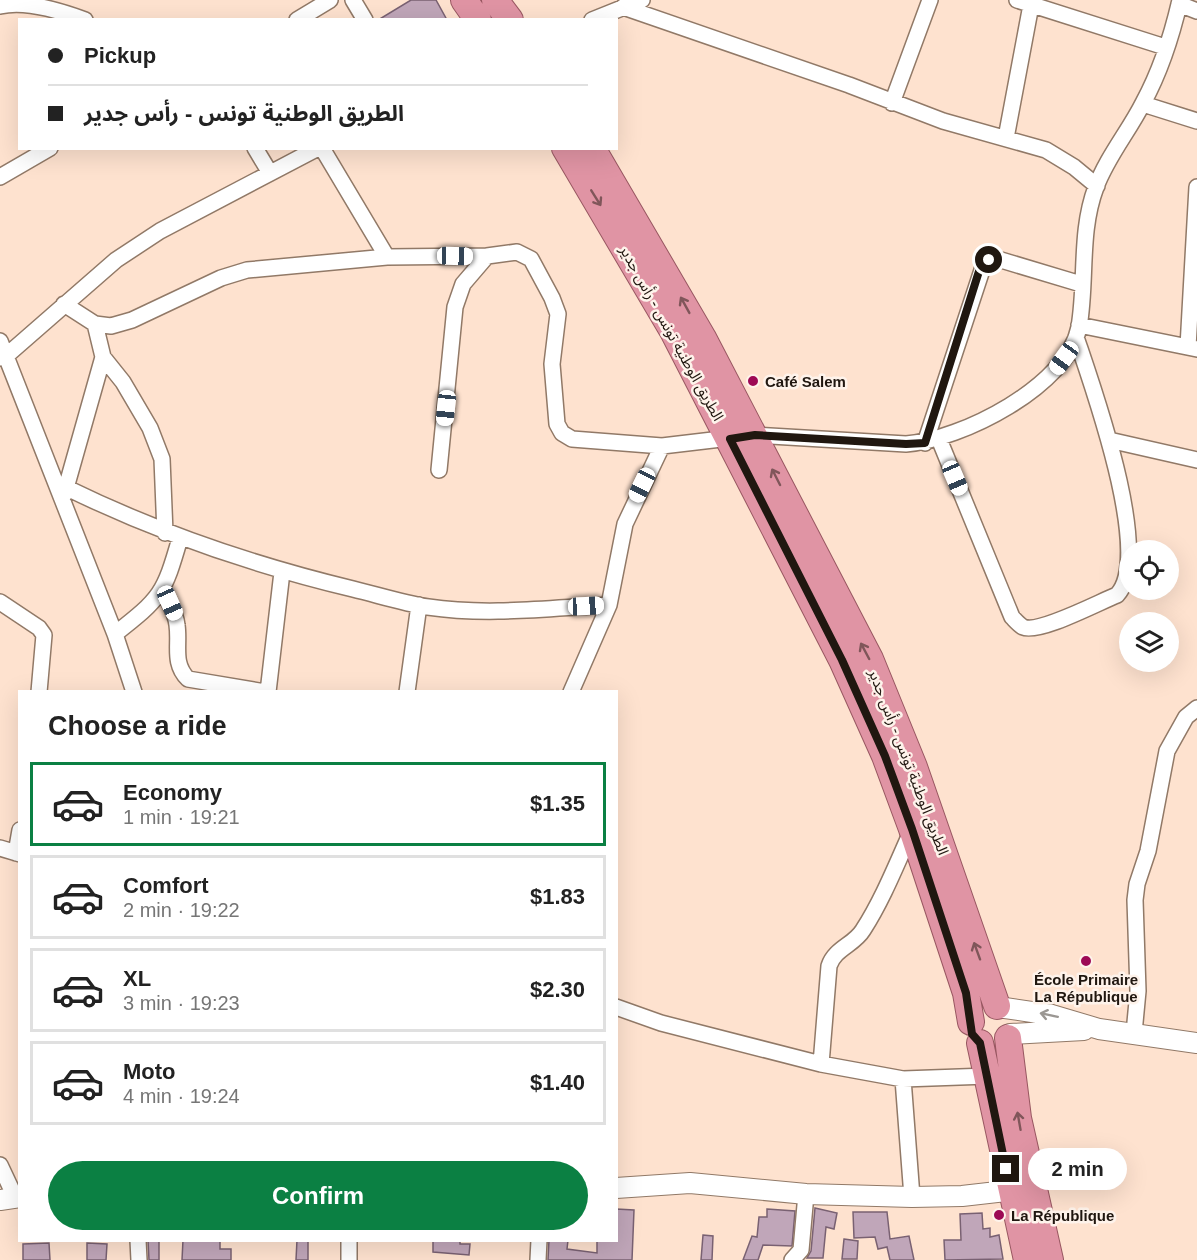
<!DOCTYPE html>
<html lang="en">
<head>
<meta charset="utf-8">
<style>
	body { margin:0; font-family:Arial,"Noto Sans Arabic",sans-serif; background:#f2f2f2; color:#222; height:100vh; display:flex; flex-direction:column; font-size:22px; white-space:nowrap }
	* { box-sizing:border-box; margin:0 }
	p { font-size:20px; color:#767676 }
	.icon { flex:none; width:33px; height:33px; fill:none; stroke:currentColor; stroke-width:2; stroke-linecap:round; stroke-linejoin:round }
	.map { position:relative; flex:1; overflow:hidden }
	.drawer { position:absolute; left:18px; top:690px; width:600px; height:552px; display:flex; flex-direction:column; background:#fff; border-radius:0px; box-shadow:0 6px 24px #0002 }
	.drawer>* { flex:none }
	.banner { position:absolute; left:18px; top:18px; width:600px; height:132px; border-radius:0px; box-shadow:0 6px 24px #0002; display:grid; align-content:center; height:132px; padding:0 30px; background:#fff }
	.fabs { position:absolute; left:1119px; top:540px; display:grid; gap:12px }
	.fabs a { display:grid; place-items:center; width:60px; height:60px; border-radius:50%; background:#fff; box-shadow:0 6px 24px #0002; font-size:30px }
	.end { position:absolute; width:27px; height:27px; margin:-14px; border:8px solid #201710; background:#fff; box-shadow:0 0 0 3px #fff }
	.from { border-radius:50% }
	.bubble { position:absolute; height:42px; border-radius:21px; background:#fff; box-shadow:0 6px 24px #0002; font-size:20px; font-weight:600; line-height:42px; text-align:center }
	.car { position:absolute; width:18px; height:36px; margin:-18px -9px; border-radius:8px; box-shadow:0 0 4px 2px #0007; background:linear-gradient(#fff 24%,#345 0 40%,#fff 0 76%,#345 0 86%,#fff 0) }
	.banner b { display:flex; align-items:center; gap:21px; height:57px; font-size:22px }
	.banner b+b { border-top:2px solid #e0e0e0 }
	.banner i { width:15px; height:15px; background:#222 }
	ul { padding:0; list-style:none }
	li { display:flex; align-items:center; gap:18px; height:84px; margin:0 12px 9px; padding:0 18px; border:3px solid #e0e0e0; border-radius:0px }
	li div { flex:1 }
	li b { display:block; font-size:22px }
	li em { font-style:normal; font-weight:600 }
	li.selected { border-color:#0b8043 }
	li>.icon { width:54px; height:54px; stroke-width:1.5 }
	h2 { padding:0 30px; font-size:27px; line-height:72px }
	.button { display:flex; gap:12px; margin-top:auto; padding:12px 30px }
	.button a { flex:1; height:69px; border-radius:36px; background:#0b8043; color:#fff; font-size:24px; font-weight:600; line-height:69px; text-align:center }
	.map>svg:first-child { display:block }
</style>
</head>
<body>
<div class="map">
<svg width="1197" height="1260" viewBox="0 0 1197 1260">
	<rect width="100%" height="100%" fill="#fee2cf"/>
	<path fill="#c0a6b9" stroke="#796172" stroke-width="1.5" d="M411 0H436L447 20H378Z
		M815 1208 837 1213 834 1229 826 1227 823 1258H807L811 1251Z
		M616 1209 634 1210 632 1260H548L549 1240H568L567 1249 597 1253V1240H616Z
		M767 1209 795 1211 792 1246 763 1245 758 1260H743L752 1236 757 1237 759 1217H767Z
		M853 1212H887L890 1239 909 1236 914 1260H890L887 1247 878 1249 875 1237 854 1238Z
		M982 1213 983 1229 990 1228V1237L999 1235 1003 1259 945 1260 944 1240H961L960 1214Z
		M703 1235 713 1236 712 1260H701Z
		M844 1239 858 1241 857 1259H842Z
		M148 1240H159V1260H149Z
		M183 1240H220V1249H231V1260H182Z
		M297 1240H308V1260H296Z
		M433 1240H460V1244H470L469 1255 433 1252Z
		M49 1243 50 1260H23V1244Z
		M87 1243 107 1244 106 1260H87Z"/>
	<g fill="none" stroke-linecap="round" stroke-linejoin="round">
		<defs>
			<path id="minor" d="M353 0 365 20
				M1017 0 1165 47
				M1179 4 1197 11
				M0 6C25 0 61 11 85 20
				M623 7 849 85 943 121 1046 150 1074 167 1097 186
				M297 20 330 0
				M592 20 642 0
				M892 103 930 0
				M1143 104 1197 121
				M1006 138 1031 5
				M255 148 270 173
				M322 148 387 257
				M0 177 50 148
				M64 304 95 324 111 326 132 320 221 278 247 270 387 257 487 256
				M95 324 103 357 123 382 150 428 162 459 165 533
				M1079 325 1197 349
				M0 341 115 634 134 692
				M1188 347 1197 187
				M0 358 6 356 116 260 160 231 318 148
				M939 439 1012 617C1015 620 1019 625 1023 627 1039 634 1099 602 1117 595 1154 556 1092 385 1076 337
				M1109 440 1197 460
				M925 443 984 264 989 260H1001L1081 284
				M439 470 455 307 463 284 487 256 517 252 531 259 552 298 558 314 552 364 557 424 562 433 572 439 662 446 755 435 906 444C961 440 1068 386 1079 327 1087 280 1079 232 1096 187 1107 157 1129 131 1143 103 1160 72 1172 35 1180 0
				M67 488C159 533 253 565 353 589 378 595 403 603 428 607 488 616 549 608 609 605
				M64 495 103 357
				M163 590C168 601 176 613 177 625 180 645 172 663 188 679L265 692
				M0 602 39 628 44 635 39 692
				M115 634C161 598 164 594 180 538
				M268 692 282 572
				M407 692 419 605
				M571 692 609 605 625 524 662 446
				M0 848 20 854
				M16 853 20 830
				M616 1007 661 1023 821 1064 903 1079 988 1076
				M1134 1033 1138 991 1135 900 1137 884 1148 851 1167 751 1186 717 1197 708
				M821 1064 829 966C835 948 854 945 863 930 883 899 897 863 912 830
				M903 1079 912 1197
				M0 1165 15 1197
				M138 1240 139 1260
				M349 1260V1240
				M538 1260 539 1240
				M792 1260 801 1250 806 1194"/>
			<path id="tertiary" d="M998 1007 1052 1015 1099 1029 1197 1043
				M1010 1034 1084 1030
				M616 1188 690 1183 806 1194 912 1197 962 1196 1024 1189
				M0 1200 20 1197"/>
			<path id="trunk" d="M464 0 478 20
				M495 0 510 20
				M565 148 674 333 842 660 885 756 912 829 966 993 971 1022
				M592 148 703 338 870 659 914 767 997 1006
				M1008 1038 1018 1118 1050 1260
				M980 1043 1027 1260"/>
		</defs>
		<use href="#minor" stroke="#917967" stroke-width="18"/>
		<use href="#tertiary" stroke="#917967" stroke-width="22"/>
		<use href="#trunk" stroke="#985761" stroke-width="28"/>
		<use href="#minor" stroke="#fff" stroke-width="15"/>
		<use href="#tertiary" stroke="#fff" stroke-width="20"/>
		<use href="#trunk" stroke="#e094a4" stroke-width="26"/>
	</g>
	<defs><path id="oneway-shaft" d="M-6 0H5M1.5-3L5.5 0L1.5 3" fill="none" stroke-width="1.6" stroke-linecap="round" stroke-linejoin="round" transform="scale(1.5)"/></defs>
	<g stroke="#80565a">
		<use href="#oneway-shaft" transform="translate(596 198) rotate(58)"/>
		<use href="#oneway-shaft" transform="translate(685 305) rotate(-119)"/>
		<use href="#oneway-shaft" transform="translate(776 477) rotate(-117)"/>
		<use href="#oneway-shaft" transform="translate(865 651) rotate(-118)"/>
		<use href="#oneway-shaft" transform="translate(977 951) rotate(-110)"/>
		<use href="#oneway-shaft" transform="translate(1019 1121) rotate(-100)"/>
	</g>
	<use stroke="#9b9793" href="#oneway-shaft" transform="translate(1049 1015) rotate(-168)"/>
	<g fill="none" stroke-linecap="round" stroke-linejoin="round">
		<path stroke="#201710" stroke-width="8" d="M989 260 980 268 925 443 906 444 755 435 730 439 842 660 885 756 912 829 966 993 972 1034 980 1043 1006 1169"/>
	</g>
	<g fill="#9d0955" stroke="#fef3eb" stroke-width="2">
		<circle cx="753" cy="381" r="6"/>
		<circle cx="1086" cy="961" r="6"/>
		<circle cx="999" cy="1215" r="6"/>
	</g>
	<g text-anchor="middle" dominant-baseline="central" stroke-width="5" stroke-linejoin="round" paint-order="stroke">
		<g font-size="15" fill="#201710" stroke="#fef3eb">
			<text transform="translate(672 333) rotate(61)">الطريق الوطنية تونس - رأس جدير</text>
			<text transform="translate(909 762) rotate(69)">الطريق الوطنية تونس - رأس جدير</text>
		</g>
		<g font-size="15" font-weight="bold" fill="#201710" stroke="#fef3eb" text-anchor="start">
			<text x="765" y="381">Café Salem</text>
			<text x="1086" y="979" text-anchor="middle">École Primaire<tspan x="1086" dy="17">La République</tspan></text>
			<text x="1011" y="1215">La République</text>
		</g>
	</g>
</svg>
<div class="fabs">
<a><svg class="icon" aria-label="locate" viewBox="0 0 24 24"><circle cx="12" cy="12" r="6"/><path d="M12 2v4M12 18v4M2 12h4M18 12h4"/></svg></a>
<a><svg class="icon" aria-label="layers" viewBox="0 0 24 24"><path d="M12 4l9 5-9 5-9-5zM3 14l9 5 9-5"/></svg></a>
</div>
<i class="end from" style="left:989px;top:260px"></i>
<i class="end" style="left:1006px;top:1169px"></i>
<div class="bubble" style="left:1028px;top:1148px;width:99px">2 min</div>
<i class="car" style="left:455px;top:256px;rotate:91deg"></i>
<i class="car" style="left:1064px;top:358px;rotate:216deg"></i>
<i class="car" style="left:446px;top:408px;rotate:186deg"></i>
<i class="car" style="left:955px;top:478px;rotate:157deg"></i>
<i class="car" style="left:642px;top:485px;rotate:206deg"></i>
<i class="car" style="left:170px;top:603px;rotate:156deg"></i>
<i class="car" style="left:586px;top:606px;rotate:87deg"></i>
<div class="banner">
<b><i class="from"></i>Pickup</b>
<b><i></i>الطريق الوطنية تونس - رأس جدير</b>
</div>
<section class="drawer">
<h2>Choose a ride</h2>
<ul>
<li class="selected"><svg class="icon" aria-label="car" viewBox="0 0 24 24"><path d="M5 17H2v-5l4-1 3-4h7l3 4 3 1v5h-3M9 17h6M6 11h13"/><circle cx="7" cy="17" r="2"/><circle cx="17" cy="17" r="2"/></svg><div><b>Economy</b><p>1 min · 19:21</p></div><em>$1.35</em></li>
<li><svg class="icon" aria-label="car" viewBox="0 0 24 24"><path d="M5 17H2v-5l4-1 3-4h7l3 4 3 1v5h-3M9 17h6M6 11h13"/><circle cx="7" cy="17" r="2"/><circle cx="17" cy="17" r="2"/></svg><div><b>Comfort</b><p>2 min · 19:22</p></div><em>$1.83</em></li>
<li><svg class="icon" aria-label="car" viewBox="0 0 24 24"><path d="M5 17H2v-5l4-1 3-4h7l3 4 3 1v5h-3M9 17h6M6 11h13"/><circle cx="7" cy="17" r="2"/><circle cx="17" cy="17" r="2"/></svg><div><b>XL</b><p>3 min · 19:23</p></div><em>$2.30</em></li>
<li><svg class="icon" aria-label="car" viewBox="0 0 24 24"><path d="M5 17H2v-5l4-1 3-4h7l3 4 3 1v5h-3M9 17h6M6 11h13"/><circle cx="7" cy="17" r="2"/><circle cx="17" cy="17" r="2"/></svg><div><b>Moto</b><p>4 min · 19:24</p></div><em>$1.40</em></li>
</ul>
<div class="button"><a>Confirm</a></div>
</section>
</div>
</body>
</html>
